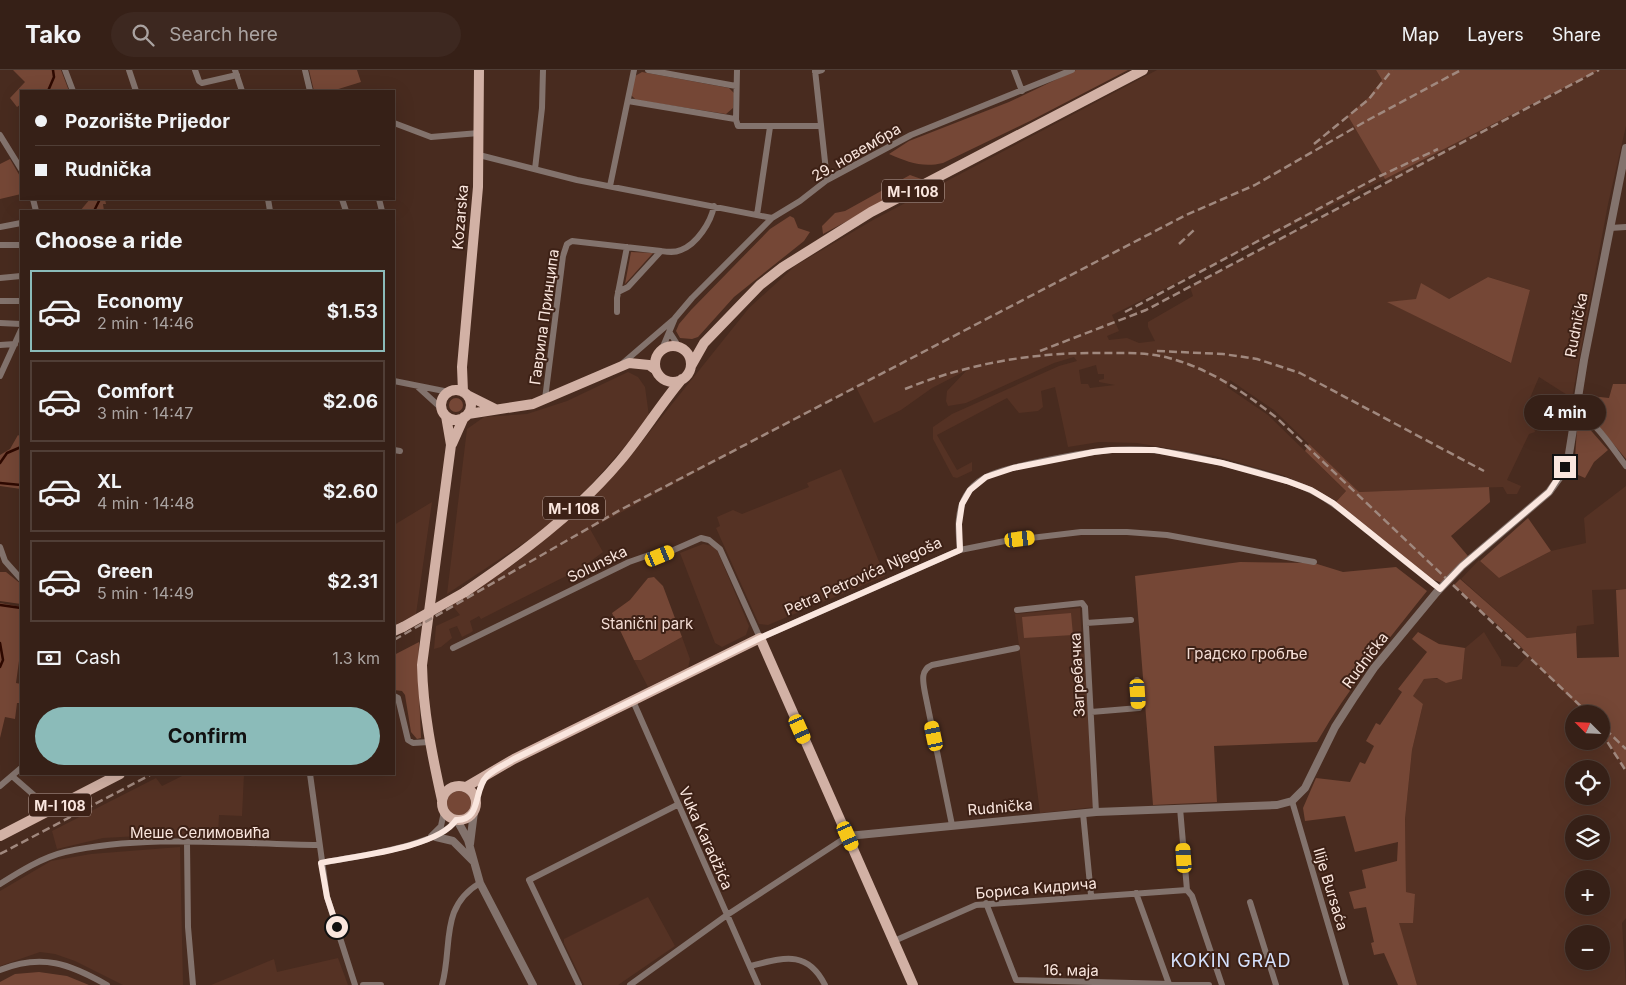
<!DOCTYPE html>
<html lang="en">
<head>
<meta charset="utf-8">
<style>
	body { margin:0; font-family:Inter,sans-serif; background:#3d2820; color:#f1f3f6; height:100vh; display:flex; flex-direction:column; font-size:19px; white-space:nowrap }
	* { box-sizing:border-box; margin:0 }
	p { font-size:16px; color:#aaa3a1 }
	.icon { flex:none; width:28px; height:28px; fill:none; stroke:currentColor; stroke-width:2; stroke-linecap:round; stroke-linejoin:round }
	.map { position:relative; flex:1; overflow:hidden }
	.side { position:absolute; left:20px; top:140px; width:375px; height:565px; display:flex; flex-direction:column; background:#362017; border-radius:0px; box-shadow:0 5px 20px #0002,0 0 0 1px #503e36 }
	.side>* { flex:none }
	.top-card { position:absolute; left:20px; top:20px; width:375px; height:110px; border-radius:0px; box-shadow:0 5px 20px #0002,0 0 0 1px #503e36; display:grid; align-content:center; height:110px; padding:0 15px; background:#362017 }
	.needle { width:32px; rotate:294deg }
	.buttons { position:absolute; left:1565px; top:635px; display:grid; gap:10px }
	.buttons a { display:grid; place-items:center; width:45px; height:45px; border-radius:50%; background:#362017; box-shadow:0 5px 20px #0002,0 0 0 1px #503e36; font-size:25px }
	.end { position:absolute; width:22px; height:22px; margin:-11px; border:6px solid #fae6de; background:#111; box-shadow:0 0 0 2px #111 }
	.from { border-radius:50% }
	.bubble { position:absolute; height:35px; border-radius:18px; background:#362017; box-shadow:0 5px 20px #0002,0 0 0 1px #503e36; font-size:16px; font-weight:700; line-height:35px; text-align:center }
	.car { position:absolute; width:15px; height:30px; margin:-15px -8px; border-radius:6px; box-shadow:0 0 4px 1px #0007; background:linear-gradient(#f5c518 24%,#345 0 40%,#f5c518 0 76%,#345 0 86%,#f5c518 0) }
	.top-card b { display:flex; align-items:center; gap:18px; height:48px; font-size:19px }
	.top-card b+b { border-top:1px solid #503e36 }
	.top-card i { width:12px; height:12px; background:#f1f3f6 }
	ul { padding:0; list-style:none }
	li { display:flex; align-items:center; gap:15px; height:82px; margin:0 10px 8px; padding:0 5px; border:2px solid #503e36; border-radius:0px }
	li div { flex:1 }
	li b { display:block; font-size:19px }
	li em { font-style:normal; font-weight:700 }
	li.selected { border-color:#8bbbb9 }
	li>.icon { width:45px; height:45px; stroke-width:1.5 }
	h2 { padding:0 15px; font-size:22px; line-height:60px }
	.pay { display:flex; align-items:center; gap:12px; height:55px; padding:0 15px; font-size:19px }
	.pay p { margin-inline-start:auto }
	.button { display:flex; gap:10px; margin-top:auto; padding:10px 15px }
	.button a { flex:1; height:58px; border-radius:30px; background:#8bbbb9; color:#111; font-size:20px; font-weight:700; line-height:58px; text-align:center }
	header { display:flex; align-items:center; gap:30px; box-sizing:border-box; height:70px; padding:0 25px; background:#362017; border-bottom:1px solid #503e36 }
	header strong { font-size:24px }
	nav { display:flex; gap:28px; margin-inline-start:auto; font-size:18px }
	.search { width:350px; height:45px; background:#3d2820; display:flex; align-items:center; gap:12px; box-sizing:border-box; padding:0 18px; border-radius:28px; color:#aaa3a1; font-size:19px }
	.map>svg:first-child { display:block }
</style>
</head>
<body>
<header>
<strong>Tako</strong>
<div class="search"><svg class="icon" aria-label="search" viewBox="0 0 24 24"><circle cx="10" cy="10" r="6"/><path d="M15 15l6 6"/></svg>Search here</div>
<nav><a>Map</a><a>Layers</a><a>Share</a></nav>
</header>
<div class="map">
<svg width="1626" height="915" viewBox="0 0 1626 915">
	<rect width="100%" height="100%" fill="#482b1f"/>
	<path fill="#553224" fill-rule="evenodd" d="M1157 0H1376L1382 10 1368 28 1348 46 1527 38 1599 0H1626V56L1608 134 1572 328 1539 307 1527 335 1535 362 1529 364 1507 410 1521 416 1517 424H1507L1503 417 1358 422 1274 340 1230 310 1227 317 1268 345 1346 421 1337 431 1283 405 1215 386 1137 373 1099 372 1068 377 1055 317 1041 321 1043 337 1038 341 1019 343 1007 328 937 365 957 400 972 392V401L957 408 953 407 933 369V357L952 344 1059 296 1077 291 1074 287 1054 293 966 333 948 336 946 331 947 321 967 300 932 318 901 340 874 353 856 317 590 459 603 482 580 499 481 549 479 546 470 551 473 561 470 563 462 567 457 556 449 559 452 568 441 577 434 579 436 556 460 545 451 534 514 494 577 442 624 394 749 238 795 196 873 150ZM1385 109 1388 113 1190 217 1193 226 1148 252V257L1155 271 1139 273 1127 268 1109 270 1107 266 1119 261 1112 245ZM1488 207 1530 220 1510 293 1388 232 1449 229ZM1096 295 1098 304H1104V309L1099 310V312L1115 315 1090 318 1088 314H1081L1079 300Z
		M628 302 638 307 645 317 649 346 632 368 590 416 542 461 447 524 467 359 484 347 527 344 567 331Z
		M841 399 885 506 768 555 759 554 716 458 720 456 717 447 733 440 742 444 809 417 807 413Z
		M1626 416V519L1592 520 1594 554 1577 556 1576 563 1527 568 1461 509 1479 490 1499 508 1551 481 1586 473 1584 448Z
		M432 432 416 544 394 556V455Z
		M703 474 712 476 717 480 749 556 746 565 722 577 715 573 680 483Z
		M1080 538 1082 574H1076V583L1084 584 1094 737 1040 743 1015 544Z
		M1484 562 1501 590V596L1517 597 1529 584 1582 639 1586 644H1574V671H1601V662L1626 699V848L1622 853 1626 915H1417L1398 852 1412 853 1415 824 1406 822 1405 749 1412 680 1423 634 1412 626 1424 609H1462L1465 578ZM1574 699H1601V726H1574ZM1574 754H1601V781H1574ZM1574 809H1601V836H1574ZM1574 864H1601V891H1574Z
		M682 567 690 589 688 598 648 617 634 590H641Z
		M186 704H244L242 746 219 745 218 767 158 765 103 768 57 779 52 761 156 708 162 716Z
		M180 777 183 915H123L75 891 55 884 40 882 0 896V821L51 791 91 784Z
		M648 827 675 876 618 915H584L564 873V869Z
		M338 888 348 915H211L274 889 277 902Z"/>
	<path fill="#754736" d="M13 0H61L69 21H21V34L17 37 10 28 25 12Z
		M309 0H357L361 12 332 21H314Z
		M1076 0H1128L1030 51 943 93C922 98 908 92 889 84L909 71 1009 32Z
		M1376 0H1599L1385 109 1348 46 1368 28 1382 10Z
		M642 2 729 18 734 23 733 38 726 44 636 30 631 25 635 6Z
		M10 89 21 108V124L0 129V94Z
		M910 105 924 110 823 164 822 156 835 143 845 141Z
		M90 129H105L106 134H103L104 141H80Z
		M790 146 794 148 798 158 810 162 804 171 734 227 698 267 692 269 680 268 676 261 679 254 691 240 770 159Z
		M631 182 653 183 625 214Z
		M1488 207 1530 220 1511 293 1387 232 1416 229 1421 213 1449 229Z
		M1613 314H1626V389L1580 334 1582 325 1609 328Z
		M449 335a7 7 0 1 1 14 0a7 7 0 1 1-14 0Z
		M1586 355 1608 380 1594 392 1585 408 1569 401 1575 388 1577 359 1579 356Z
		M18 365 21 367V419L0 416V385L10 379Z
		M1309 374 1359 422 1489 417 1490 432 1451 466 1468 486 1442 513 1426 507 1335 433 1346 421 1305 381Z
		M1528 448 1551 481 1499 508 1480 491Z
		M1240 492 1314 493 1343 502 1396 497 1427 521C1388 570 1348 618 1317 672L1214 676 1217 732 1153 735 1135 506Z
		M0 502H6L21 514V534L0 531Z
		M654 507 663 516 682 567 641 590H634L612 543 630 530 648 508Z
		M1460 509 1527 568 1576 563 1577 588 1619 587 1616 520 1626 519V699L1601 662V644H1586L1515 571 1454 515Z
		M0 533 21 537V576L16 613 21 614V633H17L15 649 5 647 0 668Z
		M1071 543 1073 565 1024 568 1022 547Z
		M1418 562 1439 574 1465 578 1462 609 1446 613 1437 608 1424 609 1413 626 1423 634 1412 680 1405 749 1406 822 1415 824 1413 853H1399L1417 915H1398L1384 883 1374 885 1371 873 1374 872 1366 837 1354 839 1349 822 1366 818 1362 800 1397 791 1398 772 1355 782 1345 746 1305 751 1303 738 1316 708 1350 712 1360 692 1365 694 1374 676 1366 671 1376 653 1380 655 1402 622 1398 619 1427 582 1412 569Z
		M419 572 418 601 421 668 417 669 411 662 405 625 402 621 394 620V585Z
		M447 733a12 12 0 1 1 24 0a12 12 0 1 1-24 0Z
		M39 902 67 906 89 915H0V912L15 904Z"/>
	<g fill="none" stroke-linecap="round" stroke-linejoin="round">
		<path stroke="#2e0900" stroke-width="2.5" d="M48 21 54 7 53 0
			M94 141 100 129
			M0 393 7 383 21 377
			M0 413 21 415
			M0 535 21 538
			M0 573 3 590 0 597"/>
		<path stroke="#83736d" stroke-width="6" d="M65 0 73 21
			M129 0 136 21
			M195 0 199 11 202 13 237 5
			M235 0 242 21
			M305 0 310 21
			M648 0 736 16
			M737 0 736 50 738 56H821
			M815 0 827 110
			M1014 0 1022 21
			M815 2 822 0
			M628 31 735 49
			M394 53 431 67 479 63
			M0 65 21 99
			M479 85 577 110 772 148
			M535 99 542 38 543 0
			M610 116 634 0
			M33 129 36 141
			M268 129 270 141
			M342 129 346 141
			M379 129 382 141
			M757 145 770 57
			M0 157 21 153
			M1610 158 1626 157
			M0 175H21
			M0 208 21 206
			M618 222 628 217 661 181C668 182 674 183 681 180 697 174 711 152 714 136
			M0 231H21
			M617 242V228L627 177
			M0 253 21 254
			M670 263 679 277
			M0 275 15 274
			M662 279 675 248 692 228 772 148 800 131 827 110 911 65 1072 0
			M623 293 673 250
			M0 306 21 260
			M394 311 449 322
			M418 317 441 338
			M545 329 563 186 567 174 572 171 661 181
			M1574 344C1594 346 1613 380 1626 396
			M394 380 400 381
			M0 477 5 491 21 509
			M960 480C958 460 956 438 969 421 982 403 1008 399 1029 394 1056 388 1084 382 1111 380 1156 376 1199 387 1242 398 1265 404 1289 410 1310 420 1332 431 1350 447 1369 462 1392 481 1416 500 1440 519
			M1017 540 1082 533 1085 537 1096 742
			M1086 553 1131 550
			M453 578 629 492 649 485 660 486 701 468 709 470 720 479 760 568 960 480 1005 471 1081 462H1127L1167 465 1314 492
			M394 626 398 628 408 670 413 673 429 672
			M633 631 758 915
			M1091 642 1139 638 1137 610
			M310 704 327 827 355 915
			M12 706 51 740
			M0 716 21 698
			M1292 731 1346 915
			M1180 738 1187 820 1192 826 1222 915
			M1083 743 1091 825
			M952 755 925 623C923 612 920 600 932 595L1017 578
			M431 766 441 756 444 742
			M187 773 188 857 193 915
			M321 793C354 786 438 777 456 750
			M0 814C19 802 43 787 65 782 147 764 235 774 319 775
			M1136 823 1169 914
			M1250 832 1276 915
			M986 833 1016 910 1209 915
			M894 871 976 835 1187 820
			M750 896C783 888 807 879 825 915
			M0 900C42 883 70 894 107 915
			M363 915H381
			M442 915C453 876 439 837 480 813
			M579 915 529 810 677 735
			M630 915 727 845 848 766"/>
		<path stroke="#83736d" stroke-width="8" d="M457 750 468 770 480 813 533 915
			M848 766 1096 742 1277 735 1292 731 1305 718 1335 657 1353 629 1374 598 1436 523 1462 496 1549 422 1562 404 1569 384 1584 290 1626 78
			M436 767 453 771 473 791
			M470 774 474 742"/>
		<path stroke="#d2b1a5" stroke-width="10" d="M655 294a18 18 0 1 1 36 0a18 18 0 1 1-36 0Z
			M691 296 704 273 760 215 783 197 871 142 1143 0
			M441 335a15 15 0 1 1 30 0a15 15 0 1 1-30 0Z
			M463 322 462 297 478 117 479 0
			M467 325 495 339
			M468 344 533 334 629 293 649 295 656 300
			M452 374 464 347
			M465 522C521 484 576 443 620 391 642 365 660 335 682 309
			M394 561 403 557
			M442 733a17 17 0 1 1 34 0a17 17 0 1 1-34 0Z
			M466 717 514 689 760 568 913 915
			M442 730C432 685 423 641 422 595L451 375 446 346
			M0 766 120 704"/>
		<path stroke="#a0887e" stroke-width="2.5" stroke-dasharray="8 4" stroke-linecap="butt" d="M1314 74 1369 29 1392 0
			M1179 174 1194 160
			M1125 242 1380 106 1438 79
			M1040 281 1146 240 1599 0
			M1157 281 1223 284 1257 289 1300 303 1484 401
			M905 319C969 293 1035 282 1105 283 1126 283 1147 282 1169 288 1210 299 1244 322 1277 348L1589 644
			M394 570 620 440 1186 145 1255 115 1368 50 1461 0
			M1605 659 1626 679
			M1601 662 1626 701
			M0 784 152 704"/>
		<path stroke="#d2b1a5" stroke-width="10" d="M403 557 465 522"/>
	</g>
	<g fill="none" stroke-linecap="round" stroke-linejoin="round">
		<path stroke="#fae6de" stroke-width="6" d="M337 857 327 827 321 793C354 786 438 778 456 750 482 751 473 720 487 706 494 699 506 694 514 689L760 568 960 480 959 454 962 434 970 420 986 407 1013 398 1094 382 1112 380H1155L1222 393 1287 411 1311 420 1333 433 1440 519 1462 496 1549 422 1565 397"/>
	</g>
	<g text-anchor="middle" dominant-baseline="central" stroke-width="4" stroke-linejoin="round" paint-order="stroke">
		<g fill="#3d2116" stroke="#c1aba2" stroke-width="1">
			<rect x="882" y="109.5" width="62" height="23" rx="4"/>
			<rect x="543" y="426.5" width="62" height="23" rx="4"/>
			<rect x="29" y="723.5" width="62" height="23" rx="4"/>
		</g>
		<g font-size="14" font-weight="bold" fill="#fae6de">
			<text x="913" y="121">M-I 108</text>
			<text x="574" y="438">M-I 108</text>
			<text x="60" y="735">M-I 108</text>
		</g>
		<g font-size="15" fill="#fae6de" stroke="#3d2116">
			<text transform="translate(856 82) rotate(-30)">29. новембра</text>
			<text transform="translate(460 147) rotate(-85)">Kozarska</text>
			<text transform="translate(544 247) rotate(-82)">Гаврила Принципа</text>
			<text transform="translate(1576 255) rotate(-79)">Rudnička</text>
			<text transform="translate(597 494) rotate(-26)">Solunska</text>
			<text transform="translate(863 506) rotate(-24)">Petra Petrovića Njegoša</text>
			<text transform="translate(1365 590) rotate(-53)">Rudnička</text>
			<text transform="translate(1077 605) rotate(-93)">Загребачка</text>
			<text transform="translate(1000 737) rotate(-5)">Rudnička</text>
			<text x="200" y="762">Меше Селимовића</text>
			<text transform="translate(706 768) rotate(66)">Vuka Karadžića</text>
			<text transform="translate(1036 818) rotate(-5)">Бориса Kидрича</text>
			<text transform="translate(1331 819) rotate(73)">Ilije Bursaća</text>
			<text transform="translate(1071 900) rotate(1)">16. маја</text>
		</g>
		<g font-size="15" fill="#f3dcd4" stroke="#3d2116">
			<text x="647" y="553">Stanični park</text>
			<text x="1247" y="583">Градско гробље</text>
		</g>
		<g font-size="18" letter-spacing="1" fill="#d4e0fc" stroke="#3d2116">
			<text x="1231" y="890">KOKIN GRAD</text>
		</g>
	</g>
</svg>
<div class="buttons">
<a><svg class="needle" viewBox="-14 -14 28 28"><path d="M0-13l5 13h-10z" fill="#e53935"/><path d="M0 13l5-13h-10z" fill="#aaa3a1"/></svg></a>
<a><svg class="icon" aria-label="locate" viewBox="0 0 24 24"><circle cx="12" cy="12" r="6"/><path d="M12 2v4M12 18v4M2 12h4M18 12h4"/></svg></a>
<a><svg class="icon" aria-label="layers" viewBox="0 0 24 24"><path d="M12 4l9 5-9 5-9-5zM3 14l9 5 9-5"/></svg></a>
<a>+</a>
<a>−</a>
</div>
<i class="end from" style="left:337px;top:857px"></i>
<i class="end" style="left:1565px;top:397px"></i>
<div class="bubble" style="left:1524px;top:325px;width:82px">4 min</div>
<i class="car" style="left:1020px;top:469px;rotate:83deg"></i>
<i class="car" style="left:660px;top:486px;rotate:68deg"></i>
<i class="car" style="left:1138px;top:624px;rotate:176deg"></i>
<i class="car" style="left:800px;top:659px;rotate:156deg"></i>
<i class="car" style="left:934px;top:666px;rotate:348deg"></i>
<i class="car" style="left:848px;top:766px;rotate:156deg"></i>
<i class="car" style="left:1184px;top:788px;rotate:356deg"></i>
<div class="top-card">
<b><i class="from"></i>Pozorište Prijedor</b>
<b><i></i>Rudnička</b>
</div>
<section class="side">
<h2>Choose a ride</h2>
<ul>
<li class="selected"><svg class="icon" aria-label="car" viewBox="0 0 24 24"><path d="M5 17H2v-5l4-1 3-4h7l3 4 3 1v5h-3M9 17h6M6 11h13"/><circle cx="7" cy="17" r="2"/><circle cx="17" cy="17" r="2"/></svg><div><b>Economy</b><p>2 min · 14:46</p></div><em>$1.53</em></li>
<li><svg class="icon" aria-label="car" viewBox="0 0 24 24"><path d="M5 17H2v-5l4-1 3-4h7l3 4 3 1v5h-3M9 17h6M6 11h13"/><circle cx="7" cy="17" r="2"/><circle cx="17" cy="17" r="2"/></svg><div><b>Comfort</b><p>3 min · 14:47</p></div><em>$2.06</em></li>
<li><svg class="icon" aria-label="car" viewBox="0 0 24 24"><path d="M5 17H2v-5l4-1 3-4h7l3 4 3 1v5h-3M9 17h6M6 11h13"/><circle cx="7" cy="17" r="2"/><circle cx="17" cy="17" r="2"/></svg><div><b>XL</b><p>4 min · 14:48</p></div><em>$2.60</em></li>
<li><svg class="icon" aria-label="car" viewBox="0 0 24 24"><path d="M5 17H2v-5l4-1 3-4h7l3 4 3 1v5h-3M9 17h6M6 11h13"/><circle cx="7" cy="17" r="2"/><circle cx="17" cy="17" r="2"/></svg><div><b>Green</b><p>5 min · 14:49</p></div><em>$2.31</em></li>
</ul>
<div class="pay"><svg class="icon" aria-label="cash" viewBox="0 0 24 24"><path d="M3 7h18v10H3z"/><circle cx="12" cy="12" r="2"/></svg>Cash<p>1.3 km</p></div>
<div class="button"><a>Confirm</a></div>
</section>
</div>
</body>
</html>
